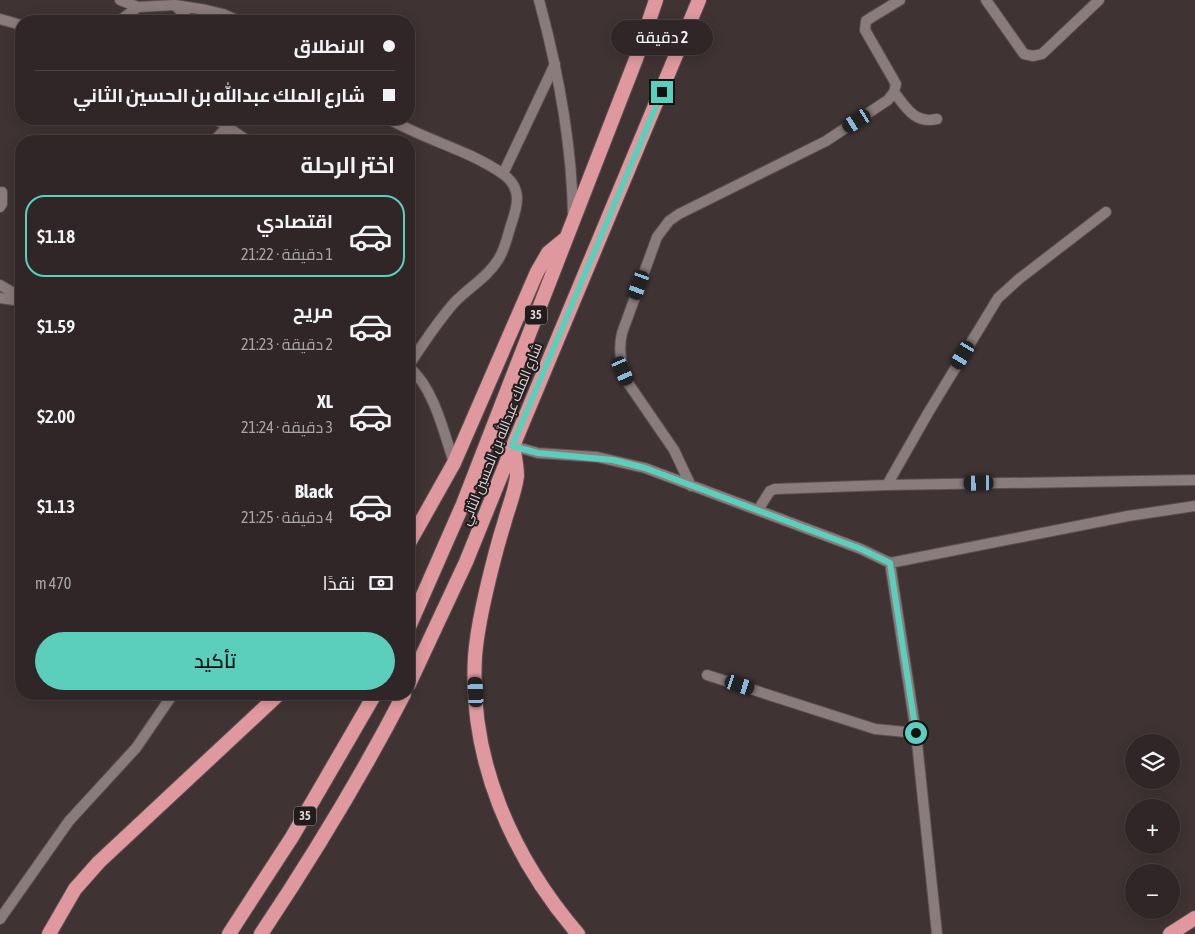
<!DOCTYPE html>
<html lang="ar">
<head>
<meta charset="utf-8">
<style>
	body { margin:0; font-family:"Asap Condensed",Cairo,sans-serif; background:#382e2f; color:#f1f3f6; direction:rtl; height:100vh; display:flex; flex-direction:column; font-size:19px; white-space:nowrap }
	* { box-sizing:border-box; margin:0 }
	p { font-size:16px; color:#a8a5a7 }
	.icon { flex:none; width:28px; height:28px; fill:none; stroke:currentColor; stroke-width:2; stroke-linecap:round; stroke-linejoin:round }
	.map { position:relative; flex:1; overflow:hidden; direction:ltr }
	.panel { position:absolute; left:15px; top:135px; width:400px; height:565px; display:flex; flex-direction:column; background:#302627; border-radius:20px; box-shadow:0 2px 12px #0003,0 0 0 1px #4b4344; direction:rtl }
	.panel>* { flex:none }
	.guide { position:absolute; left:15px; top:15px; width:400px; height:110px; border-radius:20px; box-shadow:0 2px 12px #0003,0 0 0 1px #4b4344; direction:rtl; display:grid; align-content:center; height:110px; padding:0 20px; background:#302627 }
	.fabs { position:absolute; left:1125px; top:734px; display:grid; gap:10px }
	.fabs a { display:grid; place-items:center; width:55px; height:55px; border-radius:50%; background:#302627; box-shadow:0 2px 12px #0003,0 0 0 1px #4b4344; font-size:25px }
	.end { position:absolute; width:22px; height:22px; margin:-11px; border:6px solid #5bcebc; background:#111; box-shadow:0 0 0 2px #111 }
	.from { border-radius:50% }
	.bubble { position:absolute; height:35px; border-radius:18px; background:#302627; box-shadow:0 2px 12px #0003,0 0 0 1px #4b4344; font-size:16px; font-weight:600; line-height:35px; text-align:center; direction:rtl }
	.car { position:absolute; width:15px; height:30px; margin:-15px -8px; border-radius:6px; box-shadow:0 0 4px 1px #0007; background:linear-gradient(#222 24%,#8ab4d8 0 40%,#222 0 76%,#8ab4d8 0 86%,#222 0) }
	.guide b { display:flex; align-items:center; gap:18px; height:48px; font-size:19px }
	.guide b+b { border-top:1px solid #4b4344 }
	.guide i { width:12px; height:12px; background:#f1f3f6 }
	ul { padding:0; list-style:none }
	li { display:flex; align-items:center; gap:15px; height:82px; margin:0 10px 8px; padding:0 10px; border:2px solid transparent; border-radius:20px }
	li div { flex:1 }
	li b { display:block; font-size:19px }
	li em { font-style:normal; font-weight:600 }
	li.selected { border-color:#5bcebc }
	li>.icon { width:45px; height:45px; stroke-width:1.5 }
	h2 { padding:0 20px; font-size:22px; line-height:60px }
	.pay { display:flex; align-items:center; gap:12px; height:55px; padding:0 20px; font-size:19px }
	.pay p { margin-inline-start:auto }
	.cta { display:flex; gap:10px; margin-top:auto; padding:10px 20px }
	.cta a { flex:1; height:58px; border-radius:30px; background:#5bcebc; color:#111; font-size:20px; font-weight:600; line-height:58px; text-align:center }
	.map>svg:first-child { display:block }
</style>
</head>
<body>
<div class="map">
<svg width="1195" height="934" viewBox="0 0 1195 934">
	<rect width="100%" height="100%" fill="#403334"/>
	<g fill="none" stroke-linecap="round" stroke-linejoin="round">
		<defs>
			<path id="minor" d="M120 0 138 7 175 5 206 10 223 14 239 21
				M986 0 1024 54 1033 56 1042 54 1099 0
				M175 5 190 21
				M0 19 21 25
				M119 21 138 7
				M894 92C906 108 915 124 937 119
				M216 119 248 141
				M389 119C425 140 469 150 503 174 524 189 517 208 510 228 507 239 504 251 498 260 487 278 468 288 454 303 437 322 423 344 409 365
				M214 141 227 127
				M503 174 555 64
				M0 207 2 204V192
				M1106 212 1019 279 998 298 928 413 887 485 1195 480
				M0 285 21 297
				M0 298 21 301
				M409 367C434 388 444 433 454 463
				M513 446 538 453 597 457 645 468 861 549 890 563 1128 516 1195 506
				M691 486 674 450 628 383C621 367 618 350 622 333L657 237 669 221 679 214 826 141 888 100 894 92 896 84 865 30 866 21 872 17 900 0
				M758 510 770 491 775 489 887 485
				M890 563 916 733 937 934
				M707 675 875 729 916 733
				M0 919 69 821 136 748 173 694"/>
			<path id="tertiary" d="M539 0C558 70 572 143 573 216"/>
			<path id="trunk" d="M513 446C515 456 517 466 517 476 515 493 508 508 504 524 499 539 495 555 491 571 484 599 477 628 475 657 469 760 512 857 578 934
				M409 543 454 463 537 272 548 253 565 239
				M409 627 463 504 636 59 656 0
				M409 684 466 562 513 446 699 0
				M49 934 75 889 99 862 279 694
				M229 934 292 837 375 694
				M261 934C313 856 361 777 404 694
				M1170 934 1195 918"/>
		</defs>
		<use href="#minor" stroke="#5b4f50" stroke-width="12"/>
		<use href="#tertiary" stroke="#5b4f50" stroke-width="12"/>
		<use href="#trunk" stroke="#5b4f50" stroke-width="16"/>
		<use href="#minor" stroke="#8a7b7c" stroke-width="10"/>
		<use href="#tertiary" stroke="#8a7b7c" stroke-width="10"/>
		<use href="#trunk" stroke="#df989e" stroke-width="14"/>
	</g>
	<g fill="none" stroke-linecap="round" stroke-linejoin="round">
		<path stroke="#5bcebc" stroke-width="6" d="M662 92 512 446 538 453 613 460 645 468 861 549 890 563 916 733"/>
	</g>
	<g text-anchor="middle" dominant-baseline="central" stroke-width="4" stroke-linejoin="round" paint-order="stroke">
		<g fill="#231c1d" stroke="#a79e9f" stroke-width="1">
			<rect x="525" y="305.5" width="22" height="19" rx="4"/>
			<rect x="294" y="806.5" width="22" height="19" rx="4"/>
		</g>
		<g font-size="12" font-weight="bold" fill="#dfd6d7">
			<text x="536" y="315">35</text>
			<text x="305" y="816">35</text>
		</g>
		<g font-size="14" fill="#dfd6d7" stroke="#231c1d">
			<text transform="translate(501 434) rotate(-68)">شارع الملك عبدالله بن الحسين الثاني</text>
		</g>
	</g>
</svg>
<div class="fabs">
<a><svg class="icon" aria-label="layers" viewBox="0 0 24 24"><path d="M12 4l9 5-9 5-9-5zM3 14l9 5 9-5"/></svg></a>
<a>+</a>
<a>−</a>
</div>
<i class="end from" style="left:916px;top:733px"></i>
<i class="end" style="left:662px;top:92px"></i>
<div class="bubble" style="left:611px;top:20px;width:102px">2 دقيقة</div>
<i class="car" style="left:857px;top:121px;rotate:237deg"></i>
<i class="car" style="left:639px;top:285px;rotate:200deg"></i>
<i class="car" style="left:963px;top:355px;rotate:211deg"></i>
<i class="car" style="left:623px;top:371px;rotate:156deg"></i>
<i class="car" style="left:979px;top:483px;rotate:269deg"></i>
<i class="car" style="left:740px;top:685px;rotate:108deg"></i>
<i class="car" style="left:476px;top:692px;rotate:357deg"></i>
<div class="guide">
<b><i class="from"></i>الانطلاق</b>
<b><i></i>شارع الملك عبدالله بن الحسين الثاني</b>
</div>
<section class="panel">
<h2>اختر الرحلة</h2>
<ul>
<li class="selected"><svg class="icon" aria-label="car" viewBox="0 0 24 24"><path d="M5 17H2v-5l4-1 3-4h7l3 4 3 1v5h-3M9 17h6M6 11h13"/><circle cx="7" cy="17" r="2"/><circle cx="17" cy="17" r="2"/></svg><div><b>اقتصادي</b><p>1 دقيقة · 21:22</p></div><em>$1.18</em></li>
<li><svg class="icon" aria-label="car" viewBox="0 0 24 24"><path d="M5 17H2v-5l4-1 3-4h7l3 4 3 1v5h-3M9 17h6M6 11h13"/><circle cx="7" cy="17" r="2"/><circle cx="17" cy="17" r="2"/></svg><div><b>مريح</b><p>2 دقيقة · 21:23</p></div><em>$1.59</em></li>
<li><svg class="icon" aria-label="car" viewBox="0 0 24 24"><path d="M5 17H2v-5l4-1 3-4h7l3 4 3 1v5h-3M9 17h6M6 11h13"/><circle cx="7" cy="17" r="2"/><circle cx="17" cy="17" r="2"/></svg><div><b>XL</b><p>3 دقيقة · 21:24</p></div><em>$2.00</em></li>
<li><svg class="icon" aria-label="car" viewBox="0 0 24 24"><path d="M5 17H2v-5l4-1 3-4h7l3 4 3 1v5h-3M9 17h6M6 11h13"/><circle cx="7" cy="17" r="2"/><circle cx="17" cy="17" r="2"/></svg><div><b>Black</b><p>4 دقيقة · 21:25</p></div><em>$1.13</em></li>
</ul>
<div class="pay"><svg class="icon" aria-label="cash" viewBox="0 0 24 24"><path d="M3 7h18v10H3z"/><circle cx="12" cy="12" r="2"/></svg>نقدًا<p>470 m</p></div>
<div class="cta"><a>تأكيد</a></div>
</section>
</div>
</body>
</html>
